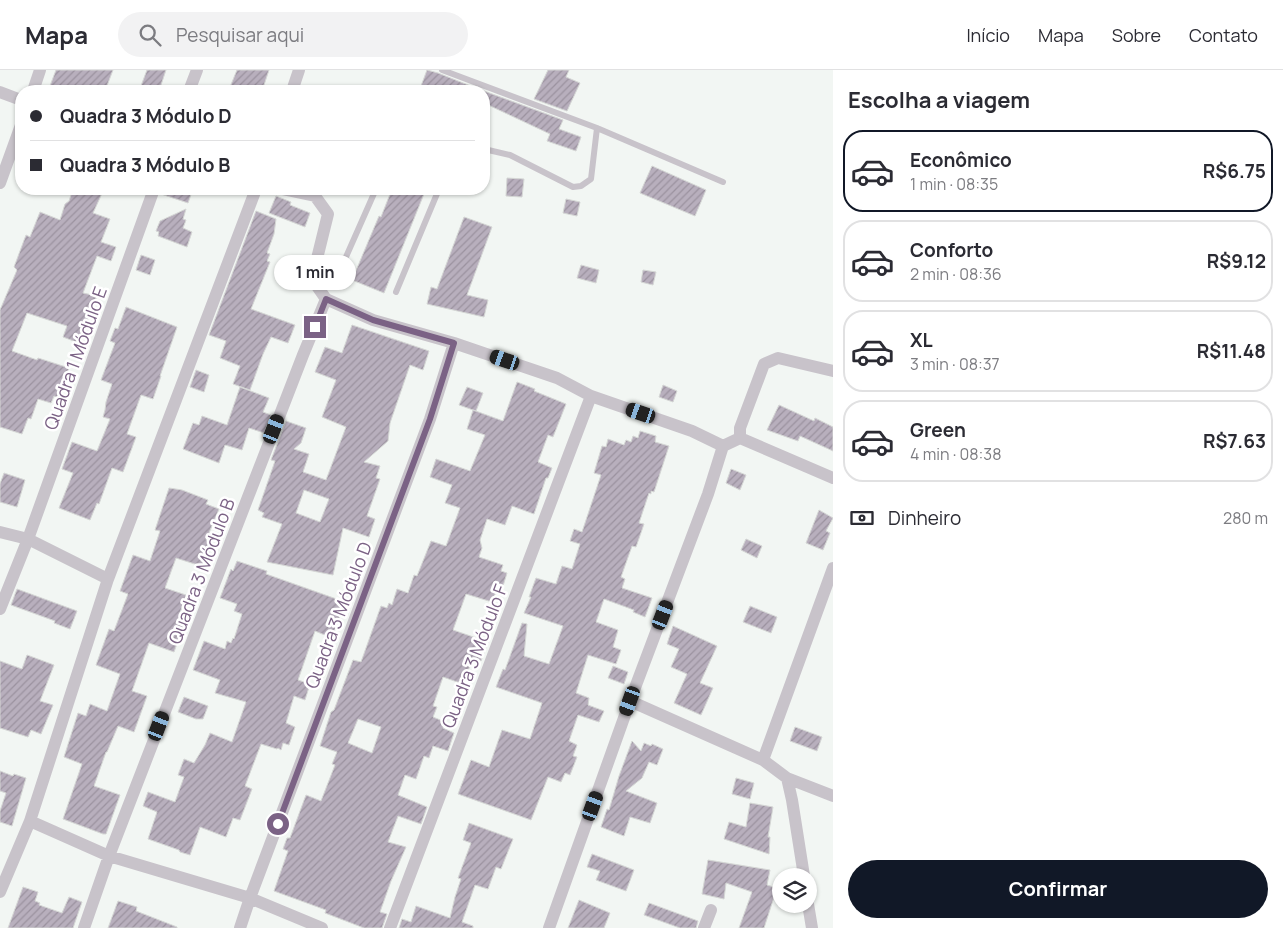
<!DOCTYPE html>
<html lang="pt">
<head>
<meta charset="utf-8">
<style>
	body { margin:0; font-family:Manrope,sans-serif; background:#f2f2f3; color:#2b2b33; height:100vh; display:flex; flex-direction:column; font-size:19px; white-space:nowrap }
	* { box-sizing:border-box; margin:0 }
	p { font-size:16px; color:#7c7c81 }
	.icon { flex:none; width:28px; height:28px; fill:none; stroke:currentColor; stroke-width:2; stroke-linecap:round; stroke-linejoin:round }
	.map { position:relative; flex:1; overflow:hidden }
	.sheet { display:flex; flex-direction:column; background:#fff; width:450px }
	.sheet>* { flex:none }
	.top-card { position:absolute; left:15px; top:15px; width:475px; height:110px; border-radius:20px; box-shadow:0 1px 4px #0004; display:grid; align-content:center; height:110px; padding:0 15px; background:#fff }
	.controls { position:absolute; left:772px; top:798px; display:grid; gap:10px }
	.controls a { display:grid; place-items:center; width:45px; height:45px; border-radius:50%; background:#fff; box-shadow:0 1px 4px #0004; font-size:25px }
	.end { position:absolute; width:22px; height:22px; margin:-11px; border:6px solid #7b6285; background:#fff; box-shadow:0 0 0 2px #fff }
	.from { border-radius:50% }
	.bubble { position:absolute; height:35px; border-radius:18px; background:#fff; box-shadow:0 1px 4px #0004; font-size:16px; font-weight:700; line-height:35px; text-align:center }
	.car { position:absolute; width:15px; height:30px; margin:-15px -8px; border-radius:6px; box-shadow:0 0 4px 1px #0007; background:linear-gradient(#222 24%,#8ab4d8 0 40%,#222 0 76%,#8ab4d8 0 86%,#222 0) }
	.top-card b { display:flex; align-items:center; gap:18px; height:48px; font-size:19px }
	.top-card b+b { border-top:1px solid #e1e1e2 }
	.top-card i { width:12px; height:12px; background:#2b2b33 }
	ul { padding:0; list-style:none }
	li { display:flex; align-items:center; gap:15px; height:82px; margin:0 10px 8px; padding:0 5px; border:2px solid #e1e1e2; border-radius:20px }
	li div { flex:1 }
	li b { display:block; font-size:19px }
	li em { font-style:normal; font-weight:700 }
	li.active { border-color:#111827 }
	li>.icon { width:45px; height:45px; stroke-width:1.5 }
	h2 { padding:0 15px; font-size:22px; line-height:60px }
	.pay { display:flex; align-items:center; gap:12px; height:55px; padding:0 15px; font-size:19px }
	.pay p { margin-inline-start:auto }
	.action { display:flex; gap:10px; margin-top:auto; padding:10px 15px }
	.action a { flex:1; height:58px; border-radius:30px; background:#111827; color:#fff; font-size:20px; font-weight:700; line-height:58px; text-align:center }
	header { display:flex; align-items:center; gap:30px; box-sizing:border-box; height:70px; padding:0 25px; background:#fff; border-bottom:1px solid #e1e1e2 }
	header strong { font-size:24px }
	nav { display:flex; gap:28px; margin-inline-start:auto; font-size:18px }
	.search { width:350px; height:45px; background:#f2f2f3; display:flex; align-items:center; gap:12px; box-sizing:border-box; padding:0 18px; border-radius:28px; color:#7c7c81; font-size:19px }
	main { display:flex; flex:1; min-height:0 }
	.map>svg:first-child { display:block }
</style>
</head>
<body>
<header>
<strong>Mapa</strong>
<div class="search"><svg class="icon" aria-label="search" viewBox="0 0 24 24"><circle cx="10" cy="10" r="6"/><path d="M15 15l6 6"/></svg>Pesquisar aqui</div>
<nav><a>Início</a><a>Mapa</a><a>Sobre</a><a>Contato</a></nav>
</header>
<main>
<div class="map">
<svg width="833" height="858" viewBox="0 0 833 858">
	<defs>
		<pattern id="building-hatch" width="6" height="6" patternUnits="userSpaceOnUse" patternTransform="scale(1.25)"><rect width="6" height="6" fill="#b8afbd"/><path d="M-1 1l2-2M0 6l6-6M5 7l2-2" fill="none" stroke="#9b929f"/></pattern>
	</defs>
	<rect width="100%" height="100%" fill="#f2f6f3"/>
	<path fill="url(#building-hatch)" stroke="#d5d7d5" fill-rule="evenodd" d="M56 0H113L105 21H48Z
		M147 0H166L159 21H139Z
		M237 0H269L262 21H243L230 17Z
		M427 0 438 3 483 21H437L421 16Z
		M548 0H569L566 7 580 13 567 41 534 29Z
		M484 21 563 50 559 59 581 67 576 81 547 71 550 64 484 33Z
		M652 96 706 120 695 146 640 123Z
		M507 108 524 109 522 127 506 126Z
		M73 119H104L93 143 110 149 101 172 116 177 111 191 97 186 83 223 97 226 79 273 63 267 67 256 27 243 12 281 37 290 38 288 69 298 58 328 54 326 51 333 38 329 31 349 28 348 22 364 0 357V240L17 200 14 197 26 165 30 167 40 142 60 150 65 134 69 131Z
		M162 119H193L188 133 161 124Z
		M392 119H426L384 223 352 210 379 146 381 147Z
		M276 126 291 132 290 135 310 143 305 157 269 143Z
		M566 129 580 132 577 146 563 143Z
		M186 139 183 149 186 150 183 158 192 162 187 177 158 166 159 162 156 161 160 151Z
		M256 141 276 149 274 164 267 183 270 184 267 191 270 192 251 239 295 255 288 273 271 267 263 284 250 320 233 314 240 296 220 288 226 271 209 265Z
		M464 147 492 157 467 225 488 230 484 247 427 234 431 217 437 219Z
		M141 185 155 190 150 205 136 200Z
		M581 195 599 200 596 213 577 208Z
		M643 200 656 202 653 215 641 212Z
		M126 237 177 257 160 306H161L153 329 141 325 127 364 136 367 123 402 112 398 99 434 97 433 90 450 59 438 73 403 62 399 72 372 97 381 110 349 103 347 105 340 106 332 112 314 101 310 115 273 110 271 115 258 118 259Z
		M352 255 429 281 423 300 410 295 390 353 388 371 364 392 380 396 376 408 380 409 367 446 375 449 369 467 343 458 333 505 267 492 282 454 262 447 264 443 258 440 275 391 271 390 286 351 306 358 301 373 294 379 309 384 303 402 326 410 346 357 322 347 336 310 315 302 325 277 342 283ZM304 420 329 429 320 452 296 443Z
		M196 300 209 305 204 322 190 317Z
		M517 312 535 319 534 321 566 334 553 367 548 365 538 392 552 398 548 408H546L534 444 512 436 505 455 487 449 480 470 482 478 479 487 503 495 501 501 507 503 503 516 499 514 492 532 466 524 453 560 488 572 481 591 473 588 463 614 443 607 433 636 437 637 433 647 445 652 443 658 454 663 448 681 433 676 429 688 424 686 416 709 405 705 398 725 427 737 421 754 398 746 388 772 406 777 391 811 380 842 387 844 382 858H364L325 843 326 840 274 821 288 781 283 779 287 768H290L306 725 321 731 335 695 332 694 337 682 320 676 331 642 334 640 353 590 361 592 381 536 387 538 389 533 392 535 397 519 408 523 414 505 417 506 431 471 446 476 460 438 445 433 452 415 430 407 436 389 470 401 485 365 467 359 473 340 503 351ZM358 649 381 657 372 683 348 673Z
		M663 315 677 321 673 332 659 327Z
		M240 317 269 328 263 342 271 345 264 363 249 358 242 380 225 375 219 393 183 379 193 353 199 355 202 346 227 355Z
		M467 317 483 323 476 341 459 335Z
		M779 335 814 351 815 348 833 357V381L800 366 798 371 767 360Z
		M640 361 656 366 655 372 669 376 654 422 651 421V424L649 423 639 453 644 454 636 477 632 476 621 507 625 509 622 518 652 528 645 547 633 542 634 540 604 529 596 552 618 560 613 577 621 580 616 594 588 585 576 623 589 628 588 635 604 641 599 652 578 645 569 671 577 675 573 686 577 687 570 705 565 703 561 712 548 707 531 750 458 724 471 690 489 697 502 660 530 669 542 633 496 617 503 599 505 600 522 553 527 554 524 586 549 594 563 556 524 543 531 527H529L536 508 556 514 562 496 572 499 580 474 570 471 574 459 582 462 601 405 594 403 602 376 606 377 608 369 624 375 626 370 631 372 633 366 638 368Z
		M731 399 746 405 740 420 726 413Z
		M4 403 25 410 17 437 0 432V414Z
		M169 418 182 420 208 430 206 434 219 439 206 470 213 473 204 497 176 488 165 518 186 525 180 543 187 546 174 582 149 573 132 621 147 626 134 662 118 656 107 682H106L94 716 120 725 106 764H103L63 749 82 694 64 687 78 643 86 646 90 634 107 641 120 604 96 595 109 559 114 561 128 524 120 521 133 485 150 491 160 461 155 460Z
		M819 440 833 448 826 461 830 463 823 480 806 473Z
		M746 469 762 476 757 488 741 480Z
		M237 491 267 501 266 504 345 532 332 568 315 561 298 610 310 614 305 630 294 626 286 653 295 657 289 675 283 673 281 680 278 678 277 679 261 674 245 716 252 719 240 750 233 748 226 767 200 757 190 785 180 782 179 780 148 769 157 742 143 736 148 722 175 732 184 707 178 705 184 689 194 693 205 675 210 663 232 672 246 632 215 623 220 610 193 600 204 571 225 579 227 571 231 573 233 568 234 569 242 544 234 541 237 534 220 528 231 499 233 501Z
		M17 519 77 541 70 559 54 553 55 551 11 535Z
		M750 536 777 547 771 563 743 552Z
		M673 556 717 576 700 613 713 618 701 645 674 633 687 604 671 597 679 579 667 574Z
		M27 585 54 595 40 631 53 635 41 664 31 660 28 667 0 658V591L22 599Z
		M613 596 628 602 624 614 608 608Z
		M184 627 208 636 203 649H196L178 642Z
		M795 657 822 667 817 681 790 671Z
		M632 671 641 681 644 673 651 676 652 674 663 679 657 695 649 692 642 708 626 721 657 733 650 753 630 747 624 766 601 757 607 739 609 740 619 706Z
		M0 701 13 706 14 704 26 708 12 756 0 752V741L6 723 0 721Z
		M736 708 754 713 750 729 732 724Z
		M750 733 773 737 768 767H770L769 784 724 769 729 752 746 757Z
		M469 753 513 769 501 799 496 797 488 819 475 815 462 852 473 856V858H399L402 849 411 852 416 836 450 848 455 827 461 809 458 808 471 773 463 770Z
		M592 784 634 800 626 821 596 810 600 801 587 797Z
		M708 790 770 800 767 815 777 818 764 858H739L752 822 726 813 724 829 702 824Z
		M23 817 38 822 35 831 40 833 39 835 62 843 69 827 82 832 73 858H8Z
		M579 830 610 843 604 858H568Z
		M118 831 137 837 136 841 177 857V858H108Z
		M649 833 698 851 696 858H680L644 845Z"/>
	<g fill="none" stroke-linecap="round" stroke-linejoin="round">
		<path stroke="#c8c3ca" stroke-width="6" d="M442 0 597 58 723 112
			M484 79 510 85 573 117 581 116 591 109 597 58
			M338 205 376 119
			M396 222 439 119"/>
		<path stroke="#c8c3ca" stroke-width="12" d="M33 21 40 0
			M189 21 197 0
			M292 21 299 0
			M0 22 21 30
			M0 113 21 55
			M282 119 315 126 328 144 312 209 326 229 373 250 454 273 557 308 591 326 692 361 723 376
			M740 368 833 408
			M0 462 28 469 108 509
			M0 539 28 469 154 119
			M630 631 763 690 787 708 833 726
			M763 690 833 498
			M787 708 792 730 804 806
			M30 751 109 786 250 828 322 858
			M0 822 30 751 108 509 256 119
			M808 834 812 858
			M84 858 109 786 303 285 326 229
			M240 858 250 828 430 349 454 273
			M390 858 591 326
			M549 858 630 631 708 424 723 376 740 368V358L764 294 778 288 833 301
			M704 858 711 840"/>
	</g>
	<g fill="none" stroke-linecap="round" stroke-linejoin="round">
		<path stroke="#7b6285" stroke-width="6" d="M278 754 430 349 454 273 373 250 326 229 315 257"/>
	</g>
	<g text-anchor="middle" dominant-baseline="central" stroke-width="5" stroke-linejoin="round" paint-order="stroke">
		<g font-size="18" fill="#7b6285" stroke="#fff">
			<text transform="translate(75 288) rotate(-70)">Quadra 1 Módulo E</text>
			<text transform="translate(201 501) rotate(-69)">Quadra 3 Módulo B</text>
			<text transform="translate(338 545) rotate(-69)">Quadra 3 Módulo D</text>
			<text transform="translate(474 586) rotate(-69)">Quadra 3 Módulo F</text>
		</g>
	</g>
</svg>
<div class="controls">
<a><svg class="icon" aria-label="layers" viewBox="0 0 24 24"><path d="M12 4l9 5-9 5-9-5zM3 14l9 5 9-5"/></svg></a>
</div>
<i class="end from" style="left:278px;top:754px"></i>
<i class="end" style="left:315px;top:257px"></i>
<div class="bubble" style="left:274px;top:185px;width:82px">1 min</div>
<i class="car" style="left:505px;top:290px;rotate:289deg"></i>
<i class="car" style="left:641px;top:343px;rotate:289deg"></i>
<i class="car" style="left:274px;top:359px;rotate:21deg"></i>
<i class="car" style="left:663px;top:545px;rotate:21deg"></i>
<i class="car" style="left:630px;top:631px;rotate:200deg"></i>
<i class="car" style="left:159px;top:656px;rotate:21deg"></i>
<i class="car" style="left:593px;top:736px;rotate:20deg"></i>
<div class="top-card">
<b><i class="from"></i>Quadra 3 Módulo D</b>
<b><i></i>Quadra 3 Módulo B</b>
</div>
</div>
<section class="sheet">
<h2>Escolha a viagem</h2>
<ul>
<li class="active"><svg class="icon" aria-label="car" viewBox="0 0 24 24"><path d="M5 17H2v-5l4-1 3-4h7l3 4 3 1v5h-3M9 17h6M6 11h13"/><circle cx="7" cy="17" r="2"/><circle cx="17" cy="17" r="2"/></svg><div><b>Econômico</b><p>1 min · 08:35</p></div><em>R$6.75</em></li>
<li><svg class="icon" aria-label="car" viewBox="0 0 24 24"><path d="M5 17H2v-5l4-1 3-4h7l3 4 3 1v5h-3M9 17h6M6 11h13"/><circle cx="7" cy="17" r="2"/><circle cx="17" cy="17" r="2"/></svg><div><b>Conforto</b><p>2 min · 08:36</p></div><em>R$9.12</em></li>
<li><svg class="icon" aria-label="car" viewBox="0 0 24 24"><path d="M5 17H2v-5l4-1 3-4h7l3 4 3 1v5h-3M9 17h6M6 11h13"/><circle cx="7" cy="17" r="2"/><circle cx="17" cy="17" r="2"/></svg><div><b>XL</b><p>3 min · 08:37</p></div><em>R$11.48</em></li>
<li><svg class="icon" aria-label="car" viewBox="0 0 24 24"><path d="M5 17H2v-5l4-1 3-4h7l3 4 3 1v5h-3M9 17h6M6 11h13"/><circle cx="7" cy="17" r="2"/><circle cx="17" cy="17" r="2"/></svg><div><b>Green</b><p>4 min · 08:38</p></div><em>R$7.63</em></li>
</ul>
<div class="pay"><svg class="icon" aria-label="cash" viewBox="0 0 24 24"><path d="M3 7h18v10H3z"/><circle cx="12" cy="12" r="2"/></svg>Dinheiro<p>280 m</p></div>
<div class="action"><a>Confirmar</a></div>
</section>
</main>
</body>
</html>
